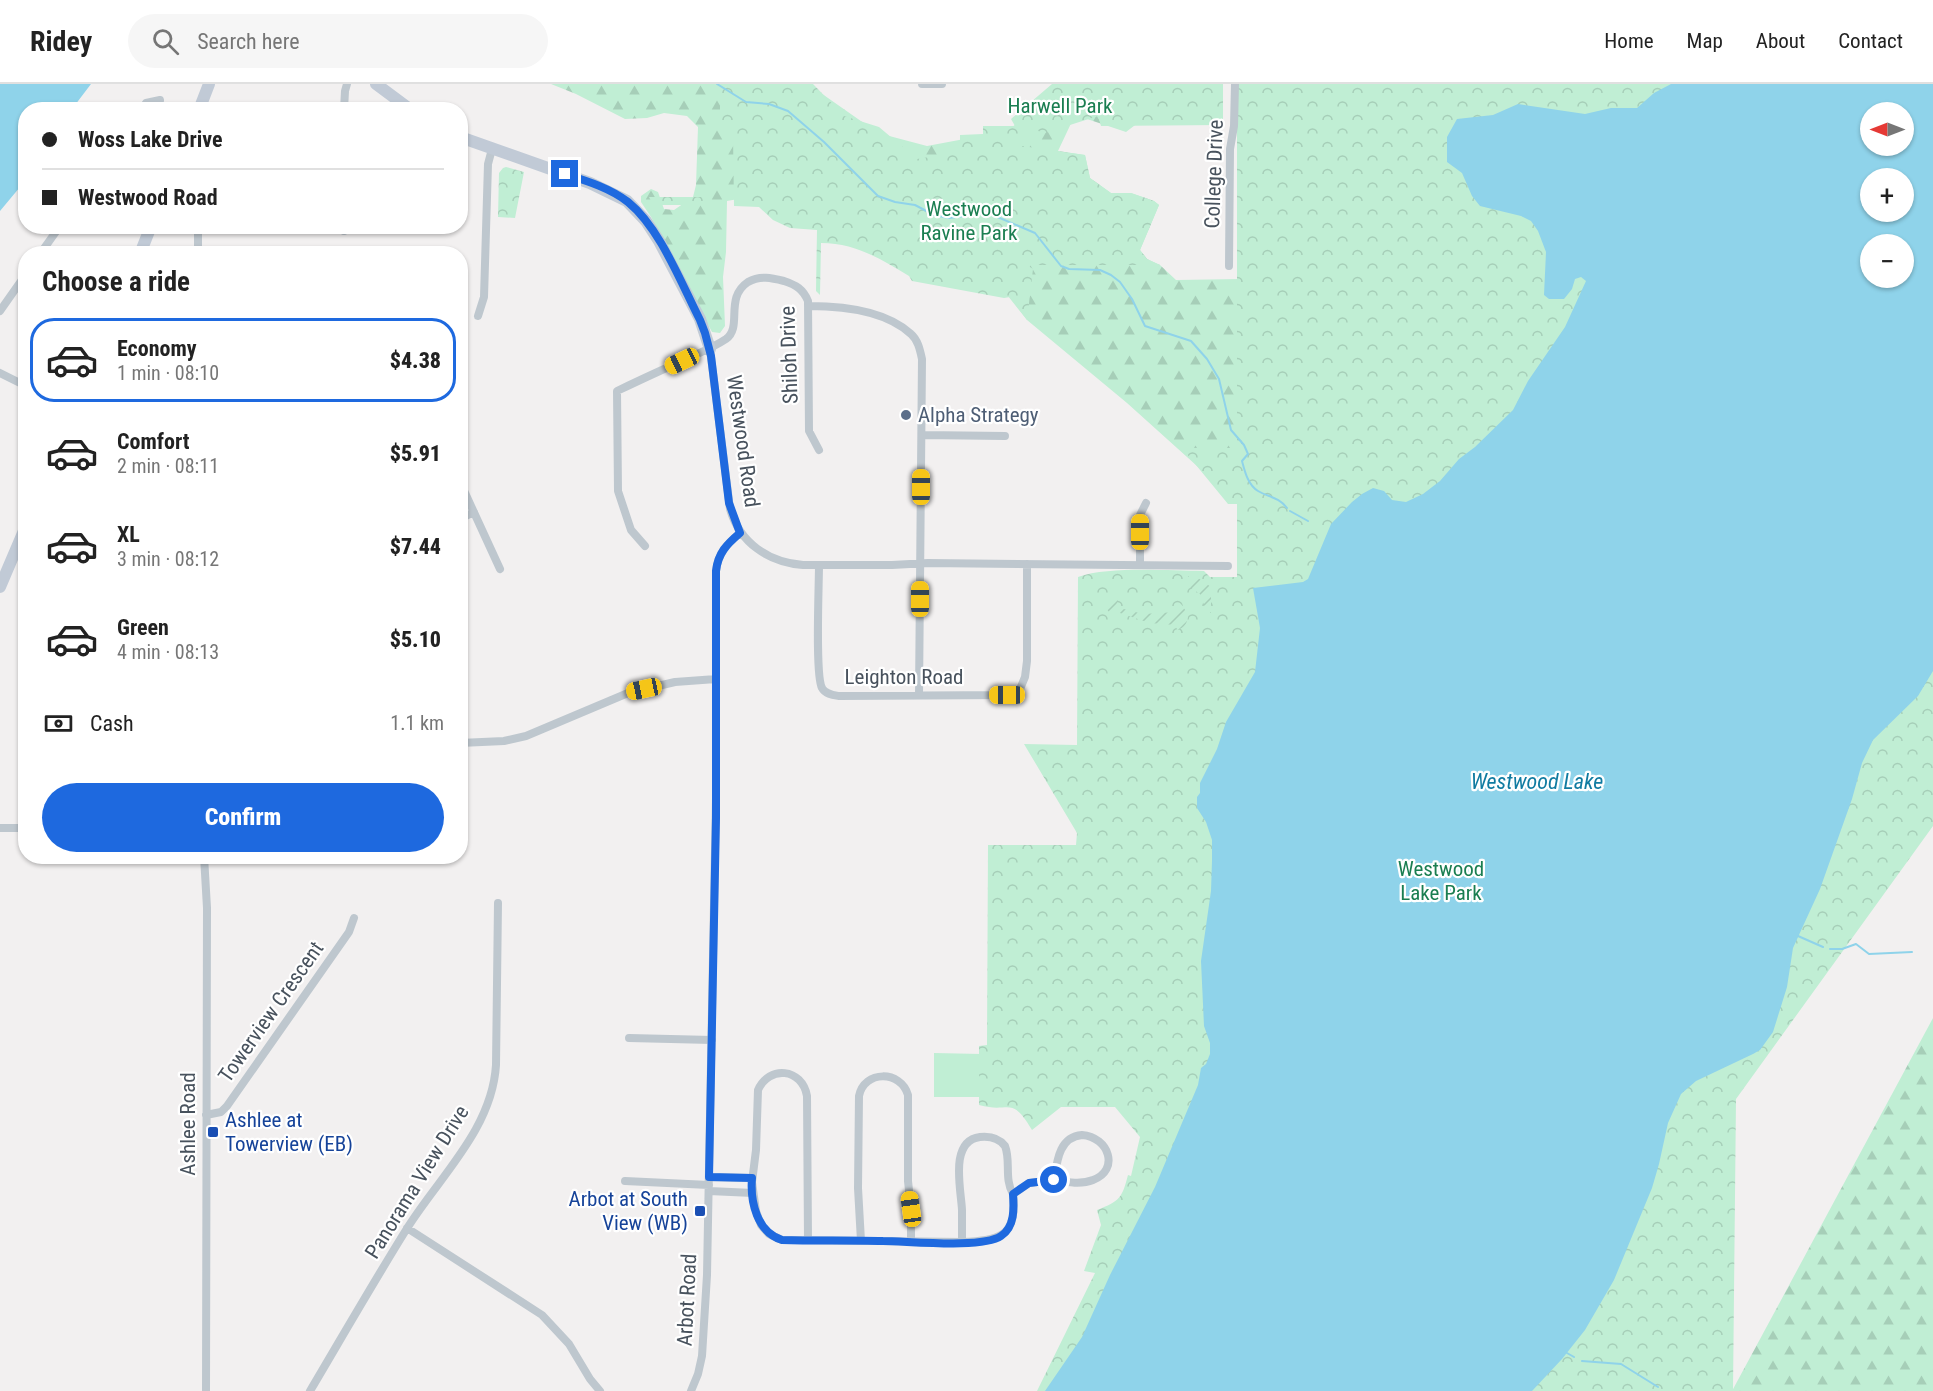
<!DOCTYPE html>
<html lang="en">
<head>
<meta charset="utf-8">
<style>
	body { margin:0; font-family:"Roboto Condensed",sans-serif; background:#f6f6f6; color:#222; height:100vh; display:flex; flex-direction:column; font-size:22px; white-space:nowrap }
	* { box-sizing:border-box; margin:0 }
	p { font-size:20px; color:#767676 }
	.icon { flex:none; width:33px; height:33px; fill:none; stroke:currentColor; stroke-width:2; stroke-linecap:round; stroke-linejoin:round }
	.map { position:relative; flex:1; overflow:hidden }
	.panel { position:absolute; left:18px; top:162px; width:450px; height:618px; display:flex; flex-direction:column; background:#fff; border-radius:24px; box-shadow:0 2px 4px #0004 }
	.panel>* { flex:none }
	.hud { position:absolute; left:18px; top:18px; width:450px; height:132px; border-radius:24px; box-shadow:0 2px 4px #0004; display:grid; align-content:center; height:132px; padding:0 24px; background:#fff }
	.needle { width:39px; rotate:270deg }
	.controls { position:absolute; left:1860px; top:18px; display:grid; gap:12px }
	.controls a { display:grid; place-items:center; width:54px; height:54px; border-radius:50%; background:#fff; box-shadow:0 2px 4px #0004; font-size:30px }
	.end { position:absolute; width:27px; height:27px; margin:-14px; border:8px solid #1e69df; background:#fff; box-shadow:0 0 0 3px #fff }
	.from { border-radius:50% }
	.car { position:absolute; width:18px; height:36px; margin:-18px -9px; border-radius:8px; box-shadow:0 0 4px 2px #0007; background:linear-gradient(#f5c518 24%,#345 0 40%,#f5c518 0 76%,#345 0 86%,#f5c518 0) }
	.hud b { display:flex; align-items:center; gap:21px; height:57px; font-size:22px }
	.hud b+b { border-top:2px solid #e0e0e0 }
	.hud i { width:15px; height:15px; background:#222 }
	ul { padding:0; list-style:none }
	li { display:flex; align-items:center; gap:18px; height:84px; margin:0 12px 9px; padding:0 12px; border:3px solid transparent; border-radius:24px }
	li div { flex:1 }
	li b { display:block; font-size:22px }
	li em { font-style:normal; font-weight:800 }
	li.active { border-color:#1e69df }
	li>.icon { width:54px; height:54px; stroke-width:1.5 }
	h2 { padding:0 24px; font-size:27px; line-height:72px }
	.pay { display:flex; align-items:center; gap:15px; height:66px; padding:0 24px; font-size:22px }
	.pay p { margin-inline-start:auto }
	.primary-button { display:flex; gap:12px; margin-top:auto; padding:12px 24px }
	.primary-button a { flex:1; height:69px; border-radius:36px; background:#1e69df; color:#fff; font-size:24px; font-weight:800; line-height:69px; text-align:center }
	header { display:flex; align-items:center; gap:36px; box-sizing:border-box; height:84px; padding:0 30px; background:#fff; border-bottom:2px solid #e0e0e0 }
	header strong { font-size:28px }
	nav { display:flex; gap:33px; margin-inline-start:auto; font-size:21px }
	.search { width:420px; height:54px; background:#f6f6f6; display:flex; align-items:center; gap:15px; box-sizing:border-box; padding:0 21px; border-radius:33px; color:#767676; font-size:22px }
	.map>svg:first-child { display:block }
</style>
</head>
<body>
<header>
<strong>Ridey</strong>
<div class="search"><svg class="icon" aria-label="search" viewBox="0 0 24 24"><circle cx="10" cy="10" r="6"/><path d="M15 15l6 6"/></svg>Search here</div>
<nav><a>Home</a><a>Map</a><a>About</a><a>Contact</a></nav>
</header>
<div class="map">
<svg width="1933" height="1307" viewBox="0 0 1933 1307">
	<defs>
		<pattern id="forest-firs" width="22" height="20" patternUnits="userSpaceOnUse" patternTransform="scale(1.5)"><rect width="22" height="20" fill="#c0eed4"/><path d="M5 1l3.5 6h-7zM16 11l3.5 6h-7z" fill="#a6ceb8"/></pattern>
		<pattern id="park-crowns" width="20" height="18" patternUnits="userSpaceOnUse" patternTransform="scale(1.5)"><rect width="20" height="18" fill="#c0eed4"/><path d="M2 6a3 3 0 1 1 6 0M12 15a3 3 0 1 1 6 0" fill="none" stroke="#a6ceb8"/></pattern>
		<pattern id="garden-furrows" width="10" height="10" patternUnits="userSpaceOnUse" patternTransform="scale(1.5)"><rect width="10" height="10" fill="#c0eed4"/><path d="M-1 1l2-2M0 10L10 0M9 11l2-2" fill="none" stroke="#a6ceb8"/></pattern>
	</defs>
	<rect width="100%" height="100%" fill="#f2f0f0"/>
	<path fill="#c0eed4" d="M934 969 982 970 981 1013H934Z"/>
	<path fill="url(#forest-firs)" d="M551 0H808L878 49 927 62 1007 47 1068 0 1143 35 1126 48 1075 31 1058 67 1085 71 1090 94 1111 109H1131L1154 117 1159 121 1140 166 1147 175 1160 181 1176 196 1242 195 1237 493V419L1227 409 1127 319 1027 236 1004 207 744 114 727 117 726 168 723 193 725 242 720 249 712 248 651 133 641 118V112L651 105 658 108 664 125 674 126 693 113 696 101 698 43 687 32 664 29 647 34 625 35 576 10Z
		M1933 934V1307H1732Z"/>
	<path fill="url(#park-crowns)" fill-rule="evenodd" d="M720 0H813L844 32 879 43 917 75 960 68V51L983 50V42H1015L1011 35 1052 0H1223V41L1101 42 1098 32 1042 50 1033 42H1022V62L1085 71 1090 94 1111 109H1131L1154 117 1159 121 1140 166 1147 175 1160 181H1027L1033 185 1027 236 1010 213 1004 214 912 197 909 192C881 175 855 159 821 159L820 211 816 207 817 146 790 144 773 136 759 123 734 122 733 52 720 46Z
		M1237 0H1933V742L1736 1015 1733 1307H1037L1095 1189 1084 1187 1101 1141 1097 1126C1120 1117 1122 1114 1128 1091L1131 1092 1140 1053 1115 1023H1061L1032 1046C1011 1010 1010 1030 979 1021V962L987 961 988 761H1076L1077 749 1024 660 1077 661 1078 493C1109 482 1169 487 1204 487L1210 493H1237V420H1228L1182 364H1237ZM1870 28H1904V62H1870ZM1870 94H1904V128H1870ZM1870 160H1904V194H1870Z
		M506 83 524 88 515 134 498 133 499 89 503 84Z
		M649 113H706V121H653Z"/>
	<path fill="url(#garden-furrows)" d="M1188 492 1198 494 1211 503V529H1207L1200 510 1188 502Z
		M1118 515 1116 523 1143 530 1177 528 1178 520H1181L1188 530C1188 538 1185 544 1177 546L1176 541 1150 539 1114 527 1112 532 1106 524 1112 517Z"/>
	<path fill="#8fd3ea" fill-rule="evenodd" d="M0 0H91L72 25 26 26 25 97 0 127Z
		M1671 0H1933V587L1918 612 1873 656 1862 679 1852 715 1820 805 1793 864 1787 903 1773 948 1760 966 1753 970 1696 997 1681 1010 1668 1039 1659 1080 1652 1104 1614 1196 1585 1246 1562 1275 1532 1307H1045L1082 1253 1110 1191 1155 1103 1198 1001 1201 984 1206 980 1210 970V959L1204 942 1201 877 1211 807 1212 777V756L1206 738 1197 724V713L1200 709V699L1217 665 1226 638 1255 588 1260 544 1253 504 1303 498 1308 495 1331 440 1352 418 1362 410 1373 404 1384 407 1392 416 1406 418 1423 410 1440 397 1459 375 1475 363 1513 326 1528 297 1565 243 1586 197 1581 193 1575 195 1572 205 1564 215H1549L1544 211 1546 168 1538 147 1531 137 1521 132 1480 122 1472 112 1462 89 1447 78V53L1457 35 1493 31 1518 20 1585 30 1611 24H1637L1654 9ZM1870 28H1904V62H1870ZM1870 94H1904V128H1870ZM1870 160H1904V194H1870Z"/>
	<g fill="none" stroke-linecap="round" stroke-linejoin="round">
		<path stroke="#8fd3ea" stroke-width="2" d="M717 0 746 18 769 20 788 27 824 58 878 112 895 118 915 121 934 131 949 134 988 129 1035 149 1061 182 1069 185 1100 186 1111 191 1120 198 1132 215 1145 242 1191 257 1207 275 1219 295 1231 346 1244 361 1248 370 1242 377C1245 388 1248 401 1258 407 1268 413 1279 413 1287 424
			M1290 427 1308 437
			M1798 852 1823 863
			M1830 865H1842L1856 860 1869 870 1912 868
			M1567 1269 1574 1273
			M1582 1277 1621 1280 1658 1303"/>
		<path stroke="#bec7ce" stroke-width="8" d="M922 0H942
			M141 26 146 19 160 16
			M344 26 345 7 347 0
			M344 147V142
			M40 170 60 142
			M198 170V142
			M1229 182 1230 65 1234 42 1235 0
			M809 222C843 222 885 226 911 250 918 256 920 266 922 275L919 611
			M0 227 26 190
			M478 232 484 213 488 80 492 65
			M710 265 730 425C740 459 768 478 803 481H892L928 479 1228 482
			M0 289 26 302
			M922 351 1005 352
			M460 398 500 485
			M460 435 474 428
			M645 462 631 446 618 407 617 307C638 297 659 287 680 278 696 270 711 265 726 255 743 243 724 214 748 198 760 191 772 194 784 197 796 201 803 205 808 217L809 347 819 366
			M819 481C819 502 815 591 822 604 825 610 833 611 839 612L1007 611 1020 605 1025 593 1027 577V480
			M1140 481V431L1146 419
			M460 659 504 657 526 652 628 609 675 598 716 595
			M0 744H26
			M204 772 207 824 206 1307
			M629 954 712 956
			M206 1031 221 1028 227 1022 349 848 354 834
			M1082 1051C1109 1053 1120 1086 1093 1096 1081 1101 1066 1098 1054 1096 1057 1077 1059 1053 1082 1051Z
			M709 1093 752 1094
			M625 1097 709 1101
			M709 1107 753 1109
			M407 1144 542 1231 569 1260 590 1295 600 1307
			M808 1156 807 1012C802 984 769 981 758 1006L756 1066 752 1098 756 1127 761 1141 769 1150 782 1156H794L962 1158C998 1156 1018 1154 1013 1110L1029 1099 1054 1096
			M861 1157 858 1104 859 1012C864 986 901 986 908 1011V1097L911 1125V1158
			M962 1158C962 1148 962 1137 962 1126 961 1105 949 1057 980 1053 990 1052 999 1054 1005 1062 1011 1077 1004 1095 1013 1110
			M310 1307C342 1253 373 1199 406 1146 438 1094 492 1046 496 981L498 819
			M691 1307 698 1290 702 1272 707 1191 716 714V487C718 469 727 460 740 449"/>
		<path stroke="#c1cad6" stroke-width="12" d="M376 0 411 26
			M199 26 209 0
			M460 53 590 99 627 117 646 137 659 157 700 235 710 265
			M140 170 151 142
			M0 503 26 442"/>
	</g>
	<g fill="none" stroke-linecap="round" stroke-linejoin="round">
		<path stroke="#1e69df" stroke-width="8" d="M565 90C587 97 610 104 628 118 660 144 681 199 700 236L705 249 711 272 729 419 740 449C727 460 718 469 716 487V734L709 1093 752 1094C750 1118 757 1148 782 1156 815 1157 849 1156 883 1157 908 1157 982 1165 1001 1152 1015 1143 1014 1124 1013 1110L1029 1099 1054 1096"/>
	</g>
	<circle fill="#5c6f8a" stroke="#fff" stroke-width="2" cx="906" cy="331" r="6"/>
	<g fill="#1a4fb4" stroke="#fff" stroke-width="2">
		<rect x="207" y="1042" width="12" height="12" rx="3"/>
		<rect x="694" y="1121" width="12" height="12" rx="3"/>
	</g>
	<g text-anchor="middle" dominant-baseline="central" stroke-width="4.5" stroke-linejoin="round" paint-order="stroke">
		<g font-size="21" fill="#1a7e51" stroke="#fff">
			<text x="1060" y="22">Harwell Park</text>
			<text x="969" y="125">Westwood<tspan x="969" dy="24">Ravine Park</tspan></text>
			<text x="1441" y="785">Westwood<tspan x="1441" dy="24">Lake Park</tspan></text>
		</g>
		<g font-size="21" fill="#48525d" stroke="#fff">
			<text transform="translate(1214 90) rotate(-88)">College Drive</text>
			<text transform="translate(789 271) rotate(-92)">Shiloh Drive</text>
			<text transform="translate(743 357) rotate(82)">Westwood Road</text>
			<text x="904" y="593">Leighton Road</text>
			<text transform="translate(271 928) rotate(-55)">Towerview Crescent</text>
			<text transform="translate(188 1040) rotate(-90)">Ashlee Road</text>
			<text transform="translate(417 1098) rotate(-58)">Panorama View Drive</text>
			<text transform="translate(687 1216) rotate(-87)">Arbot Road</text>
		</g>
		<g font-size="21" fill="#4e5e75" stroke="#fff" text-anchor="start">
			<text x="918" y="331">Alpha Strategy</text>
		</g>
		<g font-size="21" fill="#164399" stroke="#fff" text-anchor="start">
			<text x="225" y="1036">Ashlee at<tspan x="225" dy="24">Towerview (EB)</tspan></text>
			<text x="688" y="1115" text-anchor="end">Arbot at South<tspan x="688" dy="24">View (WB)</tspan></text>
		</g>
		<g font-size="22" font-style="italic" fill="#107ba1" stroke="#fff">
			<text x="1537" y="697">Westwood Lake</text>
		</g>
	</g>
</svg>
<div class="controls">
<a><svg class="needle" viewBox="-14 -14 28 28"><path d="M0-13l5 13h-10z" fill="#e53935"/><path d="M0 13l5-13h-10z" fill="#767676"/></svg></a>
<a>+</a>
<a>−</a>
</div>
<i class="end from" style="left:1054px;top:1096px"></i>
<i class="end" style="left:565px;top:90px"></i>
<i class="car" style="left:682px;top:277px;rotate:245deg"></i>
<i class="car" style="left:921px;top:403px;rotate:0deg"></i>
<i class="car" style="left:1140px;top:448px;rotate:0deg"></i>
<i class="car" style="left:920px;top:515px;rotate:0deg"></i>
<i class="car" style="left:644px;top:605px;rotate:258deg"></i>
<i class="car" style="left:1007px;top:611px;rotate:270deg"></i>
<i class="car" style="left:911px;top:1125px;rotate:352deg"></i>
<div class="hud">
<b><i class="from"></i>Woss Lake Drive</b>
<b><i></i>Westwood Road</b>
</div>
<section class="panel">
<h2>Choose a ride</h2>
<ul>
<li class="active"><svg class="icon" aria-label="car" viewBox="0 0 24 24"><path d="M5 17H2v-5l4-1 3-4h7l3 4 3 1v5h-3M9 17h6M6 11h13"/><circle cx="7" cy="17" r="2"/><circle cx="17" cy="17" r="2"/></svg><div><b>Economy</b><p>1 min · 08:10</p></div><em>$4.38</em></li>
<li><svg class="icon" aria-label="car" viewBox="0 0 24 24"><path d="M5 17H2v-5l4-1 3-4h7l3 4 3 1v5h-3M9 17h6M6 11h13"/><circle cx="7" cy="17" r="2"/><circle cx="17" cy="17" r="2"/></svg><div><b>Comfort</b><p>2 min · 08:11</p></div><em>$5.91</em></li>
<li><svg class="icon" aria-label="car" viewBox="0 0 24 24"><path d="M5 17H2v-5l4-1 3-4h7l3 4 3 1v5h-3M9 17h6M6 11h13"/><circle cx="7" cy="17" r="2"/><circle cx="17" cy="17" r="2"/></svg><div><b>XL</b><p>3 min · 08:12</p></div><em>$7.44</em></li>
<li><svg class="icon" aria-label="car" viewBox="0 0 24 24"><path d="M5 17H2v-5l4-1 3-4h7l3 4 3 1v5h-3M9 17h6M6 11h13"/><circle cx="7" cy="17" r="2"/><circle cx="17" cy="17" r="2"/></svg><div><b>Green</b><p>4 min · 08:13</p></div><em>$5.10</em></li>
</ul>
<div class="pay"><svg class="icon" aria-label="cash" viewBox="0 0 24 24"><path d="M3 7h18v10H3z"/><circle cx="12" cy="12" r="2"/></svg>Cash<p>1.1 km</p></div>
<div class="primary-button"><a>Confirm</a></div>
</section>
</div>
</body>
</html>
